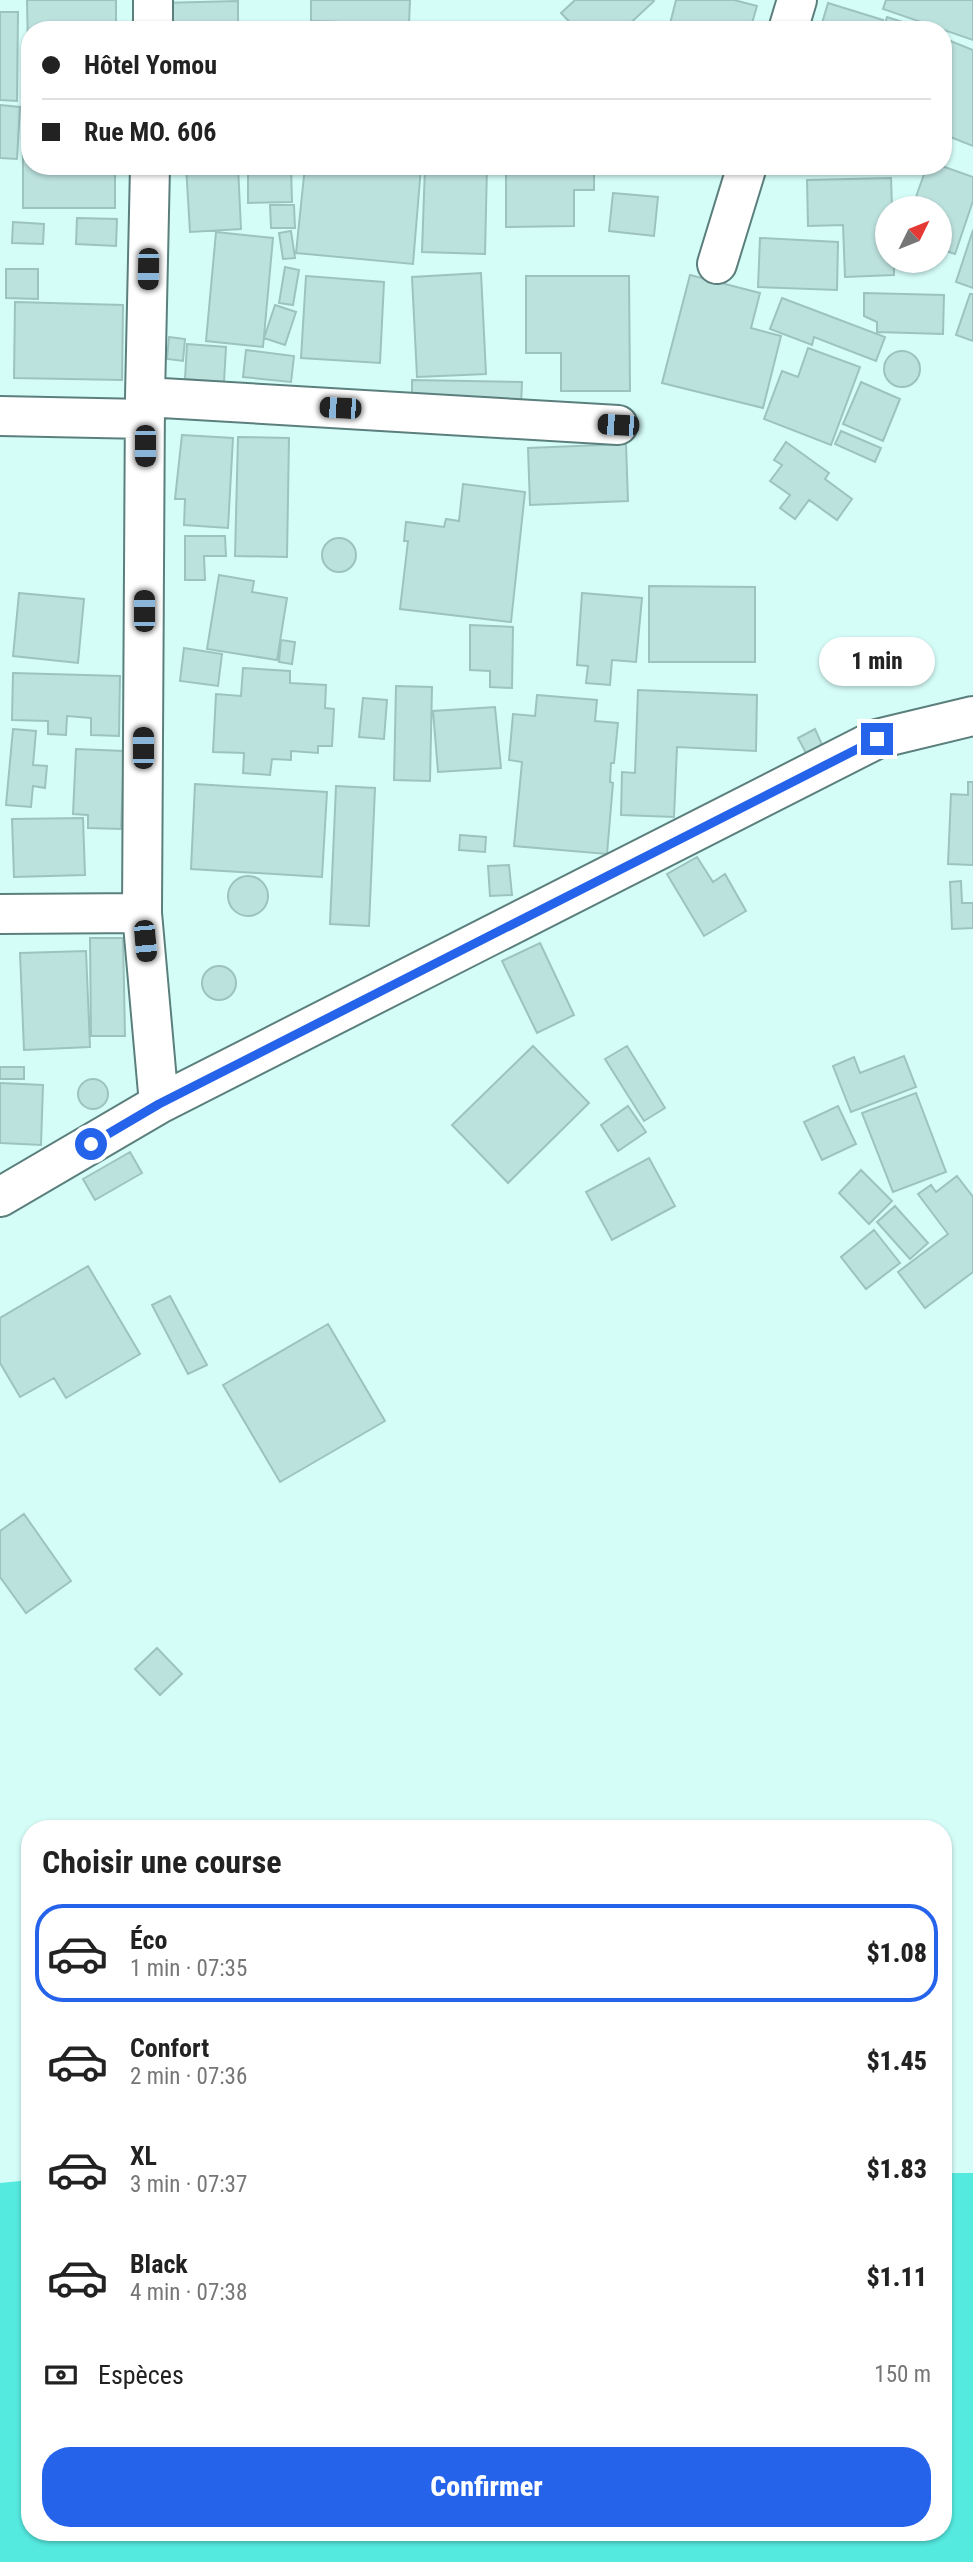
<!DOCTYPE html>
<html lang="fr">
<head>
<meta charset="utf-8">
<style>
	body { margin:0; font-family:"Roboto Condensed",sans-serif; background:#f6f6f6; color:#222; height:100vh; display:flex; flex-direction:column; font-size:26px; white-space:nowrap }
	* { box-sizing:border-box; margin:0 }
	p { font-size:23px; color:#767676 }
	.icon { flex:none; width:38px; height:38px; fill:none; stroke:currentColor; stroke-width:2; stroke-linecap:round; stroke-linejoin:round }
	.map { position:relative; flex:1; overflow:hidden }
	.drawer { position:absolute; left:21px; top:1820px; width:931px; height:721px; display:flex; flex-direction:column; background:#fff; border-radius:28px; box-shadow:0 2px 5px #0004 }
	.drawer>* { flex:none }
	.hud { position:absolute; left:21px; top:21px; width:931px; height:154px; border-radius:28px; box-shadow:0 2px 5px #0004; display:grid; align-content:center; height:154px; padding:0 21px; background:#fff }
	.needle { width:46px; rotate:47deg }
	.tools { position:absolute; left:875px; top:196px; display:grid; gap:14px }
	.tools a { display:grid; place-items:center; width:77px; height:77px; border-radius:50%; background:#fff; box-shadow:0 2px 5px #0004; font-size:35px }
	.end { position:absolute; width:32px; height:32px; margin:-16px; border:9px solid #2563eb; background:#fff; box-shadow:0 0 0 4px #fff }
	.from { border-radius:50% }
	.bubble { position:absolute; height:49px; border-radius:24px; background:#fff; box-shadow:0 2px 5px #0004; font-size:23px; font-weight:800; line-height:49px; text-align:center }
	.car { position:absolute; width:21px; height:42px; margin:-21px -10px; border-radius:9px; box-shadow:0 0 5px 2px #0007; background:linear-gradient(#222 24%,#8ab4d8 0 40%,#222 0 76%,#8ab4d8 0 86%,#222 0) }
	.hud b { display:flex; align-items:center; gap:24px; height:66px; font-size:26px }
	.hud b+b { border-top:2px solid #e0e0e0 }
	.hud i { width:18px; height:18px; background:#222 }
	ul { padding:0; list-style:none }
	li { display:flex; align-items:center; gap:21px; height:98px; margin:0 14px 10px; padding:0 7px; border:4px solid transparent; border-radius:28px }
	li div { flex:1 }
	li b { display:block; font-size:26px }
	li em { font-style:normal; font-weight:800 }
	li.selected { border-color:#2563eb }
	li>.icon { width:63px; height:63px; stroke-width:1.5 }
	h2 { padding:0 21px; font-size:32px; line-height:84px }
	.pay { display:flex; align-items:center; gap:18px; height:77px; padding:0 21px; font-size:26px }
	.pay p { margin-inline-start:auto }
	.primary-button { display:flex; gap:14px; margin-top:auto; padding:14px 21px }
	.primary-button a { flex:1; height:80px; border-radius:28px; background:#2563eb; color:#fff; font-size:28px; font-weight:800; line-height:80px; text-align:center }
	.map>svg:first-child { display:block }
</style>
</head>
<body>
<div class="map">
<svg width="973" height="2562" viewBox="0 0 973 2562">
	<rect width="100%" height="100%" fill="#d5fdf8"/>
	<path fill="#55eae0" d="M943 2173H973V2562H0V2183L30 2180V2532H943Z"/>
	<path fill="#bce2de" stroke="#9dc3bf" stroke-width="2" d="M27 0H116V30H30L28 52Z
		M311 0H410L409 24 311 21Z
		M575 0H653L654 1 623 30H577L561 13Z
		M676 0H734L757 6 750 30H677L669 28Z
		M886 0H973V40L883 9Z
		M238 1V27L288 26V30H162L161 3Z
		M828 3 883 20 880 30H820Z
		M0 12H18L17 101 0 100Z
		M887 17 927 30H883Z
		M943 38 973 50V146L943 134Z
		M0 105 20 107 17 159 0 158Z
		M23 151H30V166H115V208H23Z
		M186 166H238L241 229 190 232Z
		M248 166H291L292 202 248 203Z
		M305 166 421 167 413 264 296 253Z
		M425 166H487L485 254 422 252Z
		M506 166H594V190H574V226L506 227Z
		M927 166H942L973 177V201L955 254 940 249V208H912Z
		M891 178 892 208H887V261H894V275L845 277 843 225 808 226 807 180Z
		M613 193 658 197 654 236 609 231Z
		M270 205H294L295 228H271Z
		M77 218 117 219 116 246 76 244Z
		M13 222 44 224 43 244 12 243Z
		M973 230V288L956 282Z
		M291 231 295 258 283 259 279 233Z
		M216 232 273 238 263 347 206 341Z
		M760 238 838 242 837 290 758 287Z
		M285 267 299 270 293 305 279 303Z
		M6 269H38V299L6 298Z
		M481 273 486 374 417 377 412 277Z
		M690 275 760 293 751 328 781 336 763 408 662 383Z
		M306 276 384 282 380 363 301 358Z
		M526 276H629L630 391H561V353H526Z
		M864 293 944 295 943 334 877 332V322L864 316Z
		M970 294H973V341L956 335Z
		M782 298 885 337 876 361 814 337 812 345 770 329Z
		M15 302 123 305 122 380 14 378Z
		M275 305 296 312 285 345 264 338Z
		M169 337 185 339 183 361 167 359Z
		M187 344 226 347 224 382 185 379Z
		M808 348 860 367 831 445 764 419 782 371 798 377Z
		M246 350 294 356 291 382 243 377Z
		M884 369a18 18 0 1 1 36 0a18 18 0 1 1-36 0Z
		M412 380 522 382 521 408 412 407Z
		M861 382 900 399 883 441 843 424Z
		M841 431 881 448 875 462 835 444Z
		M182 435 233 438 228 528 184 525 185 499H175Z
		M238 437 289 438 287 557 235 556Z
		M786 442 829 473 825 479 852 499 837 520 809 500 795 519 780 508 790 495 770 481 782 465 774 460Z
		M626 444 628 501 530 505 528 448Z
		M463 484 525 492 511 622 400 609 408 541H404L406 522 444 527 446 519 459 521Z
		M185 536H225L226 556H204L205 580H185Z
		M322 555a17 17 0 1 1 34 0a17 17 0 1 1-34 0Z
		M219 575 254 581 252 592 287 598 277 660 207 649Z
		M649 586 755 587V662H649Z
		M19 593 84 599 78 663 13 656Z
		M582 593 642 598 636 662 612 660 610 685 586 683 588 666 577 665Z
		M470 625 513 627 512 688 490 687V671L470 670Z
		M281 640 295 642 292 664 279 662Z
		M184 648 222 654 218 686 180 681Z
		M243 668 290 671V683L326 685 325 708 334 709 332 746H318V753L291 751V760L272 759 270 775 243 773 244 753 213 752 216 694 241 696Z
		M13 673 120 676 119 736 91 735V718L67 716 66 735 48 734V721L12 720Z
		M396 686 432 687 430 781 394 780Z
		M638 690 757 695 756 751 677 747 674 817 621 815 622 772 635 773Z
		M537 695 597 700 595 721 618 723 614 763H611L610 782 613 783 607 854 514 846 522 762 509 760 513 714 535 716Z
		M363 698 387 700 384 739 359 737Z
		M495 707 501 768 438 772 433 711Z
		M13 729 36 731 33 765 47 766 45 788 33 786 31 807 6 805Z
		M815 729 823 747 807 755 798 738Z
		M76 749 124 751 121 829 88 828V815L73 814Z
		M968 782H973V865L948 864 951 794 968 795Z
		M195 784 327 792 322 877 191 869Z
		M336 786 375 788 369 926 330 924Z
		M83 818 85 875 14 877 12 819Z
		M460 835 486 837 485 852 459 850Z
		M697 857 713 882 725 874 746 911 704 936 667 874Z
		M509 865 512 895 490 896 488 866Z
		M228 896a20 20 0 1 1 40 0a20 20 0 1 1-40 0Z
		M961 881 962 903H973V928L952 929 950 882Z
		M90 938H123L125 1036H91Z
		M540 943 574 1015 537 1033 502 961Z
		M86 951 90 1047 24 1050 20 953Z
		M202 983a17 17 0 1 1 34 0a17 17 0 1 1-34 0Z
		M533 1046 589 1103 508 1183 452 1125Z
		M627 1046 665 1108 644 1121 605 1059Z
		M904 1056 916 1087 851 1112 833 1066 854 1057 860 1073Z
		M0 1067H24V1079H0Z
		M78 1094a15 15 0 1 1 30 0a15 15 0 1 1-30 0Z
		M0 1083 43 1085 41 1145 0 1143Z
		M916 1093 946 1172 893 1192 862 1113Z
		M628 1106 646 1132 618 1151 601 1125Z
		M838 1106 856 1144 822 1160 804 1122Z
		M130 1152 142 1173 95 1200 83 1179Z
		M649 1158 675 1206 612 1240 586 1192Z
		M861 1170 892 1201 869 1224 839 1193Z
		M957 1176 973 1197V1272L925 1308 898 1272 948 1234 918 1194 931 1185 936 1192Z
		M895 1206 928 1243 910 1259 877 1222Z
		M874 1230 900 1263 866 1289 841 1257Z
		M88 1266 140 1354 66 1398 54 1378 20 1397 0 1363V1318Z
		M170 1296 207 1365 188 1374 152 1305Z
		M328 1324 385 1421 280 1482 223 1385Z
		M24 1514 71 1581 26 1613 0 1577V1531Z
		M157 1648 182 1674 160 1695 135 1669Z"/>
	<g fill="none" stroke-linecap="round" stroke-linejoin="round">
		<defs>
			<path id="minor" d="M153 30V0
				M788 30 797 0
				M150 166 145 397 142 913 159 1104
				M717 264 747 166
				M145 397 618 425
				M0 416 145 419
				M0 914 142 913
				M0 1197 159 1104 877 739 973 716"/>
		</defs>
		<use href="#minor" stroke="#5b7f7c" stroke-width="42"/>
		<use href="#minor" stroke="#fff" stroke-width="38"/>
	</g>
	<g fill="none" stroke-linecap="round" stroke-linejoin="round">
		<path stroke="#2563eb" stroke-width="9" d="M91 1144 159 1104 877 739"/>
	</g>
</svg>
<div class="tools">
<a><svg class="needle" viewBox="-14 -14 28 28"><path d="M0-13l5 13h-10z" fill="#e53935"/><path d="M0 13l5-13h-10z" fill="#767676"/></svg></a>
</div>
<i class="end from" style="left:91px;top:1144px"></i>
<i class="end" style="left:877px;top:739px"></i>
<div class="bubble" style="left:819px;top:637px;width:116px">1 min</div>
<i class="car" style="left:148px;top:269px;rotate:181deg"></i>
<i class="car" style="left:340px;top:408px;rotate:273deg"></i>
<i class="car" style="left:618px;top:425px;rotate:273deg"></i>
<i class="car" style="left:145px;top:446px;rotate:180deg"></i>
<i class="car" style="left:144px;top:611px;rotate:0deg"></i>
<i class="car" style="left:143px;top:748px;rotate:0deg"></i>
<i class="car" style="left:145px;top:941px;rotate:175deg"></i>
<div class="hud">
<b><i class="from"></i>Hôtel Yomou</b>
<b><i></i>Rue MO. 606</b>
</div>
<section class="drawer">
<h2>Choisir une course</h2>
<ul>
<li class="selected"><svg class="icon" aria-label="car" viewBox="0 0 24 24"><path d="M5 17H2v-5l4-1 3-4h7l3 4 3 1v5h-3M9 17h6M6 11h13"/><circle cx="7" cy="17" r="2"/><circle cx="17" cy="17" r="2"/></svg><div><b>Éco</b><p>1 min · 07:35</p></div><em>$1.08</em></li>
<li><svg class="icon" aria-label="car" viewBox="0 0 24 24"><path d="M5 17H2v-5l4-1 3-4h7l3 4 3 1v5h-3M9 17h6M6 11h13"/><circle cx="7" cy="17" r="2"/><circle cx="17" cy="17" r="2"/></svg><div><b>Confort</b><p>2 min · 07:36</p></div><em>$1.45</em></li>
<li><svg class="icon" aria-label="car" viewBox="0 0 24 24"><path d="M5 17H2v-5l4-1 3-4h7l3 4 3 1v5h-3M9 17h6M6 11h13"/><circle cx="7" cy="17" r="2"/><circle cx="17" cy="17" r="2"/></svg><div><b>XL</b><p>3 min · 07:37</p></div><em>$1.83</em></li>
<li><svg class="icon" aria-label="car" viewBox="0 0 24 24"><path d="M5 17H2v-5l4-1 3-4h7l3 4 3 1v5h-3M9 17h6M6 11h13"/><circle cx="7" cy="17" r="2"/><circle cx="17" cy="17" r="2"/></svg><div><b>Black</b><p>4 min · 07:38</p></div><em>$1.11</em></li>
</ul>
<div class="pay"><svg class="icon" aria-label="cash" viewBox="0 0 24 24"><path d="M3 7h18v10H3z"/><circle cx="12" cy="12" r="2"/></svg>Espèces<p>150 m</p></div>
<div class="primary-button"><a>Confirmer</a></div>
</section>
</div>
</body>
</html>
